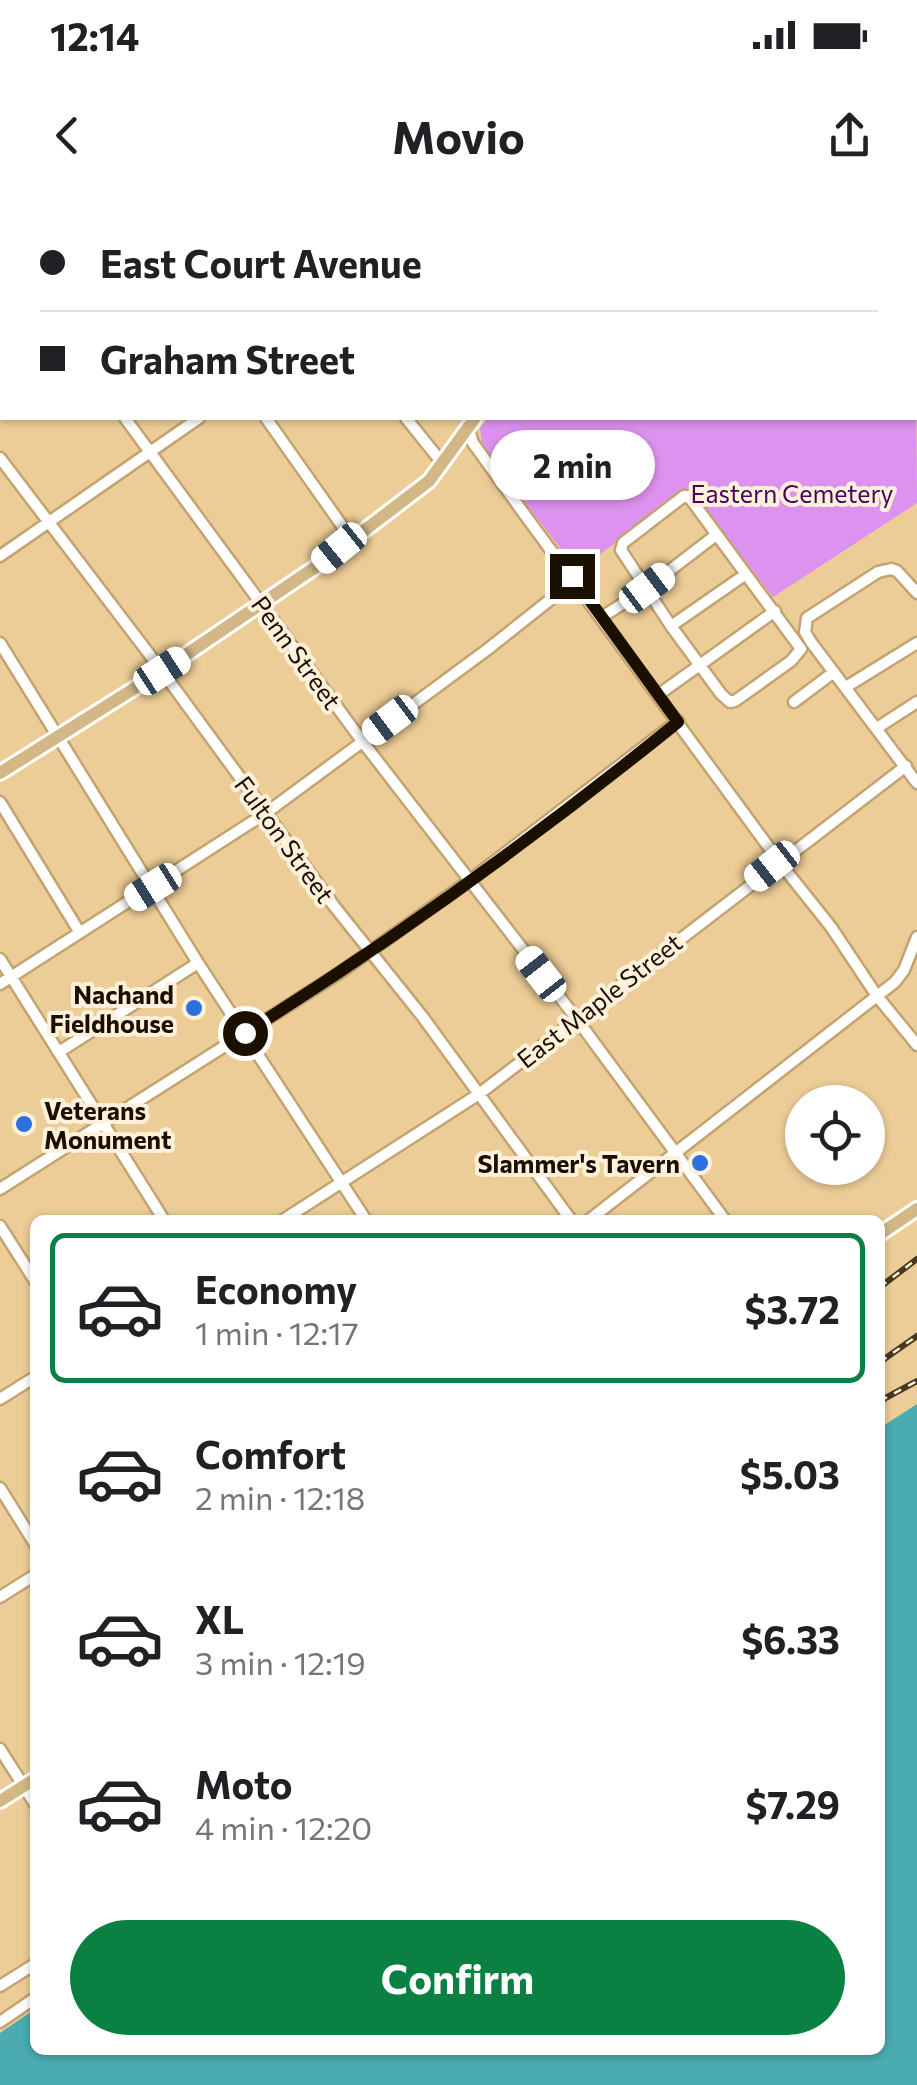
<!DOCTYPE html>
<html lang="en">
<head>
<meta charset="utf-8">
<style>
	body { margin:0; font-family:Commissioner,sans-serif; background:#f2f2f2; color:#202124; height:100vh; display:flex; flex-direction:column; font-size:38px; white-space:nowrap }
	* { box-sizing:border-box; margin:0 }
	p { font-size:32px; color:#757577 }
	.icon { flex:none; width:55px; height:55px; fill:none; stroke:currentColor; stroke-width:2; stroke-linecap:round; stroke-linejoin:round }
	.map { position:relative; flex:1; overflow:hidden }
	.side { position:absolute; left:30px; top:1015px; width:855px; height:840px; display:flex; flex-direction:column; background:#fff; border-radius:15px; box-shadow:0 2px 8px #0004 }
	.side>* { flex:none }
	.guide { position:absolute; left:0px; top:0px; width:918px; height:220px; box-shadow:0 2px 8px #0004; display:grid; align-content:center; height:220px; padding:0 40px; background:#fff }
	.controls { position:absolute; left:785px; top:885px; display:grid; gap:20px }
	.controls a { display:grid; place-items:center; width:100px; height:100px; border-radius:50%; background:#fff; box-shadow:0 2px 8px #0004; font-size:50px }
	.end { position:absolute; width:45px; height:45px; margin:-22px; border:12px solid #1b0f00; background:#fff; box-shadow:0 0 0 5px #fff }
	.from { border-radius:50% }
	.bubble { position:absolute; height:70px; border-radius:35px; background:#fff; box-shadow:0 2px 8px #0004; font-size:32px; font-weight:700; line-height:70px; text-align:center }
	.car { position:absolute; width:30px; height:60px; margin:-30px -15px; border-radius:12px; box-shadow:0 0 8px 2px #0007; background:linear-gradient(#fff 24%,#345 0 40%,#fff 0 76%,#345 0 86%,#fff 0) }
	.guide b { display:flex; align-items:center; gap:35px; height:95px; font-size:38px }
	.guide b+b { border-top:2px solid #e0e0e0 }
	.guide i { width:25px; height:25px; background:#202124 }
	ul { padding:18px 0 0; list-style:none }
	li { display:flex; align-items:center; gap:30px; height:150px; margin:0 20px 15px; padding:0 20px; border:5px solid transparent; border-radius:15px }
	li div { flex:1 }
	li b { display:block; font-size:38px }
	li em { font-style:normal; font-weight:700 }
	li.on { border-color:#0b8043 }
	li>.icon { width:90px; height:90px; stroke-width:1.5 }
	.action { display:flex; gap:20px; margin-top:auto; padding:20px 40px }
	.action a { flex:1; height:115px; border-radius:60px; background:#0b8043; color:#fff; font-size:40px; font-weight:700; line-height:115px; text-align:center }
	.status { display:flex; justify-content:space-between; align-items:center; height:70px; padding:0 50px; background:#fff; direction:ltr }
	.status svg { height:28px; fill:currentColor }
	header { display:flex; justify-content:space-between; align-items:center; height:130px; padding:0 40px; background:#fff; font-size:45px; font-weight:700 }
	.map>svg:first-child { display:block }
</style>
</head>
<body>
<div class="status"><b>12:14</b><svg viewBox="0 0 49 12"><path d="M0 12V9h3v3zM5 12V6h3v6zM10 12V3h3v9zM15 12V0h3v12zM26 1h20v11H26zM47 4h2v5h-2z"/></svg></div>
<header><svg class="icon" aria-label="back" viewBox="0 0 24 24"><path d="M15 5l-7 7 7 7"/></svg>Movio<svg class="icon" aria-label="share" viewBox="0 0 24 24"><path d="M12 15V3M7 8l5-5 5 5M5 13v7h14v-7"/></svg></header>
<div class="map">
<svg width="917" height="1885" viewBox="0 0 917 1885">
	<rect width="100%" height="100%" fill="#edcd97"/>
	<path fill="#dd92ef" d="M915 60 917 303 773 397 688 288 578 371 482 247 480 228 488 218H915Z"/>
	<path fill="#4aacb1" d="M917 1204V1885H0V1833L35 1809V1850H880V1228Z"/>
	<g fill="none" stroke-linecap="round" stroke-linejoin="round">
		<defs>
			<path id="minor" d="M102 0 104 2
				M247 0 249 2
				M424 0 425 2
				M565 0 567 2
				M674 0 676 2
				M879 0 881 2
				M484 2 487 0
				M915 47 917 49
				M0 52 2 56
				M125 218 362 541 576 818 725 1020
				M266 218 352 340
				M406 218 443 264
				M468 227 473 243 525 315 784 668 831 727 877 796 917 845
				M0 258 162 471 334 706 422 816 571 1020
				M684 296H688L695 305 801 449 791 461 735 501 730 502 721 494 671 426 621 350 623 343Z
				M0 356 199 218
				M917 393 897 371 891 369 878 372 807 418 805 432 811 442 917 583
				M602 417 647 388 716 335
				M671 426 746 374
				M0 443 198 763 366 1020
				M846 487 917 443
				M658 495 775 411
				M794 502 834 472
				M877 528 917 502
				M0 602 80 733
				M0 759 164 1020
				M0 784 266 613 488 449 575 380
				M59 852 198 763
				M0 989 341 772 469 681 678 521
				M283 1020 479 894 906 566
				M589 1020 895 782 904 770 917 737
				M0 1026 35 1081
				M0 1199 35 1177
				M0 1288 35 1344
				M0 1397 35 1375
				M0 1549 35 1604
				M0 1786 35 1764
				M0 1822 35 1798"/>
			<path id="major" d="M178 2 182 0
				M765 2 768 0
				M0 135 2 133
				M0 573 162 471 323 362 429 281 475 218
				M880 1034 917 1009
				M0 1601 35 1579"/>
		</defs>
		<use href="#minor" stroke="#c3a36f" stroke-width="15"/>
		<use href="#major" stroke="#fff" stroke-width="18"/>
		<use href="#minor" stroke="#fff" stroke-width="10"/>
		<use href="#major" stroke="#d2b887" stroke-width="12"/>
		<defs>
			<path id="rail" d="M880 1087 917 1059
				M880 1162 917 1136
				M880 1201 917 1181"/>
		</defs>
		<use href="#rail" stroke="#483820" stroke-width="6"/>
		<use href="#rail" stroke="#fef1dc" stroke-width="2.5" stroke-dasharray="8" stroke-linecap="butt"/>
	</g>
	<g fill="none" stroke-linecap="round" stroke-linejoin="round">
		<path stroke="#1b0f00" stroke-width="12" d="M245 833C395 739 540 634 678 522L572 376"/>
	</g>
	<g fill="#2d71de" stroke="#fef1dc" stroke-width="4">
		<circle cx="194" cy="808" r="10"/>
		<circle cx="24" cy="924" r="10"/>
		<circle cx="700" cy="963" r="10"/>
	</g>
	<g text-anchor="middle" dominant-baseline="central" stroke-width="8" stroke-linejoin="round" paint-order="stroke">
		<g font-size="25" fill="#4a0059" stroke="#fef1dc">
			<text x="792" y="293">Eastern Cemetery</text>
		</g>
		<g font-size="25" fill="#1b0f00" stroke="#fef1dc">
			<text transform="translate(297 452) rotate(54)">Penn Street</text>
			<text transform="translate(285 639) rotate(54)">Fulton Street</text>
			<text transform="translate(599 800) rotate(-38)">East Maple Street</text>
		</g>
		<g font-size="25" font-weight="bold" fill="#1b0f00" stroke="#fef1dc" text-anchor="end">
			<text x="174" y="794">Nachand<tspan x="174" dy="29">Fieldhouse</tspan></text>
			<text x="44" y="910" text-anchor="start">Veterans<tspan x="44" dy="29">Monument</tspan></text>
			<text x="680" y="963">Slammer's Tavern</text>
		</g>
	</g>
</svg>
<div class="controls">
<a><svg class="icon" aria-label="locate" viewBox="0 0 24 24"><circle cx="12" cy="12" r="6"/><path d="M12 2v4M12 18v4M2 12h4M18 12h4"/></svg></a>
</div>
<i class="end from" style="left:245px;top:833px"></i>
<i class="end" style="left:572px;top:376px"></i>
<div class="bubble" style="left:490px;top:230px;width:165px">2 min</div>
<i class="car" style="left:339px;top:348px;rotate:231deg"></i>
<i class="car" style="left:647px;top:388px;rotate:53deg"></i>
<i class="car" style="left:162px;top:471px;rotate:57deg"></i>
<i class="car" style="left:390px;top:520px;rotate:233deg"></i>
<i class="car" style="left:772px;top:666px;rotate:232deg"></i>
<i class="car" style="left:153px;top:687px;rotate:238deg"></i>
<i class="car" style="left:541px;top:774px;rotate:322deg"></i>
<div class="guide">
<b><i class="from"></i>East Court Avenue</b>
<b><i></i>Graham Street</b>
</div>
<section class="side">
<ul>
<li class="on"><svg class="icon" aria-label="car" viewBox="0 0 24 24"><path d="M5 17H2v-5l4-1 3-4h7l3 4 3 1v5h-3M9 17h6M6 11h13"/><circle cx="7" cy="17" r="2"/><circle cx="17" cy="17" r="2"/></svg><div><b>Economy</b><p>1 min · 12:17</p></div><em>$3.72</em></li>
<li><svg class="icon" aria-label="car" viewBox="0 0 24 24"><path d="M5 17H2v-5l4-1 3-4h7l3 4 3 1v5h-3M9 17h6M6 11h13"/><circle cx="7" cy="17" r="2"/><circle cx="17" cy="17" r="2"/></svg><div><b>Comfort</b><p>2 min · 12:18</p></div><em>$5.03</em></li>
<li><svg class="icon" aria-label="car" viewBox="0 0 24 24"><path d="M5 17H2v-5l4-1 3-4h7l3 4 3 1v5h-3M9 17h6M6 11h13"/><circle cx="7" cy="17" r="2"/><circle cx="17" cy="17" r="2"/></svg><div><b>XL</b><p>3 min · 12:19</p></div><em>$6.33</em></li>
<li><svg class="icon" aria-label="car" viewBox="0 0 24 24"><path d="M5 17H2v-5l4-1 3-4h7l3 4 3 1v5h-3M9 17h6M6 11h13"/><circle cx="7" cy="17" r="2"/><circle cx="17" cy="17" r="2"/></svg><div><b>Moto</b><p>4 min · 12:20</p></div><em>$7.29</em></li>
</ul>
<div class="action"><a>Confirm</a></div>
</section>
</div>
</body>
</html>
